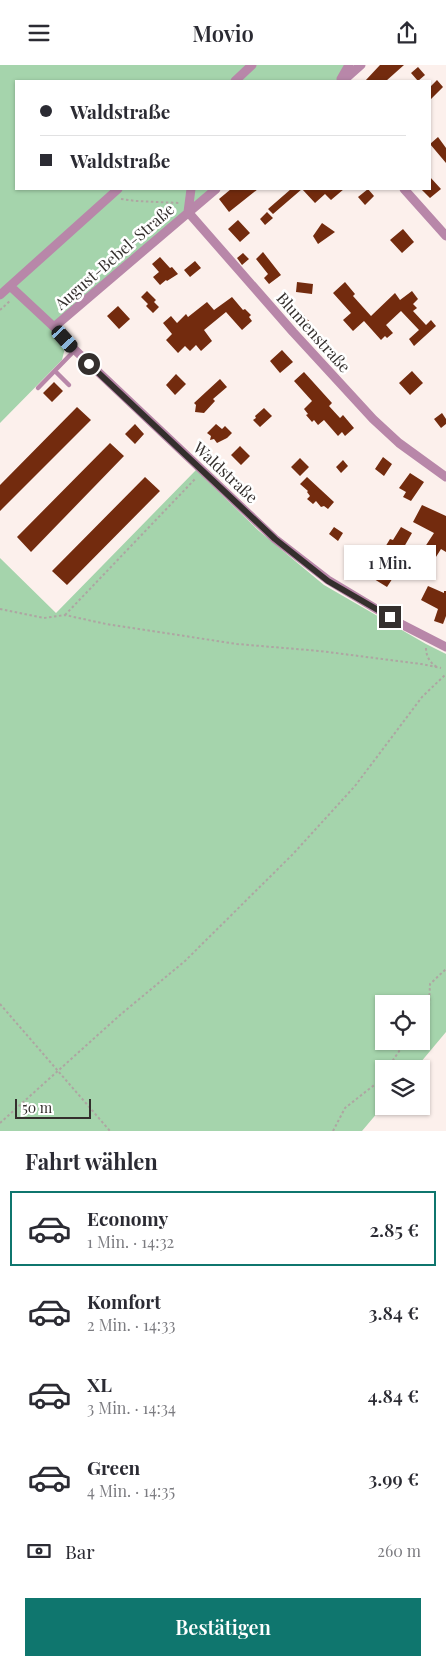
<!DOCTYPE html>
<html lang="de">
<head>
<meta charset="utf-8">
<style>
	body { margin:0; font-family:"Playfair Display",serif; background:#f7f7f7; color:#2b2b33; height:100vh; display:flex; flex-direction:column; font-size:19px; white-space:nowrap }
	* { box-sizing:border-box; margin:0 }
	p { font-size:16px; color:#7c7c81 }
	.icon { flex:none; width:28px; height:28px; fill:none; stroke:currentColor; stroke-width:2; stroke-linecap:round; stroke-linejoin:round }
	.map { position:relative; height:1066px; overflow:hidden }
	.details { display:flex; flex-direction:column; background:#fff; flex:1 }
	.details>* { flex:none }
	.top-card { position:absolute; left:15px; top:15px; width:416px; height:110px; border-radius:0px; box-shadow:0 1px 4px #0004; display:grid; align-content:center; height:110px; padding:0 25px; background:#fff }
	.controls { position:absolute; left:375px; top:930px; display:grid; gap:10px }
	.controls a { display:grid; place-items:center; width:55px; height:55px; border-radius:0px; background:#fff; box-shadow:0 1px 4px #0004; font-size:25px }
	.scale { position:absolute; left:15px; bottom:12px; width:76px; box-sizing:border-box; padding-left:5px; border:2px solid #342f2d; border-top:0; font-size:14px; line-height:18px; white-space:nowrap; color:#342f2d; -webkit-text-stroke:4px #fff; paint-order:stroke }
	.end { position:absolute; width:22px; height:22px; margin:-11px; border:6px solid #342f2d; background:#fff; box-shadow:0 0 0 2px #fff }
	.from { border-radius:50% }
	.bubble { position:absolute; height:35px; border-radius:0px; background:#fff; box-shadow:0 1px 4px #0004; font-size:16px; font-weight:600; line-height:35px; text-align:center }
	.car { position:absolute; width:15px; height:30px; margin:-15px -8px; border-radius:6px; box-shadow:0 0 4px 1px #0007; background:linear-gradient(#222 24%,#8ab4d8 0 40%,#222 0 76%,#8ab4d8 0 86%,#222 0) }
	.top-card b { display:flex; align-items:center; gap:18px; height:48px; font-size:19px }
	.top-card b+b { border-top:1px solid #e1e1e2 }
	.top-card i { width:12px; height:12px; background:#2b2b33 }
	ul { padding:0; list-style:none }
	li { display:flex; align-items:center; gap:15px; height:75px; margin:0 10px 8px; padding:0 15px; border:2px solid transparent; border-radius:0px }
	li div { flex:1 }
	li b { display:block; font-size:19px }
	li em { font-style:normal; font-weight:600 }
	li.active { border-color:#0f766e }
	li>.icon { width:45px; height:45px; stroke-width:1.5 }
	h2 { padding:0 25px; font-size:22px; line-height:60px }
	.pay { display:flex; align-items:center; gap:12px; height:55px; padding:0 25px; font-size:19px }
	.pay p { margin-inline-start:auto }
	.action { display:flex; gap:10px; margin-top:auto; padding:10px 25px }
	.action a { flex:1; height:58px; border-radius:0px; background:#0f766e; color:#fff; font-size:20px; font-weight:600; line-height:58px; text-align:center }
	header { display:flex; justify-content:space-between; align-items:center; height:65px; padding:0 25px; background:#fff; font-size:22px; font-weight:600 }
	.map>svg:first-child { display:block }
</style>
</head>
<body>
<header><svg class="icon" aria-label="menu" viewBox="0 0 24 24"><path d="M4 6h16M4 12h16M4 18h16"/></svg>Movio<svg class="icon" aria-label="share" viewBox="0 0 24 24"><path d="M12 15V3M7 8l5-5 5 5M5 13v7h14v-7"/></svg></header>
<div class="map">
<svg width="446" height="1066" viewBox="0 0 446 1066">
	<rect width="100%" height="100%" fill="#fcf0ec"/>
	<path fill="#a5d4ac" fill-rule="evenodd" d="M0 0H354L336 16H16V124H210L55 258 68 271 62 295 0 358Z
		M196 405 259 466 324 520 426 579 446 589V967L415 1004H384V1040L362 1066H0V493L56 548ZM384 939H421V976H384Z"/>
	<path fill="#732b0e" d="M380 0H404L386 16H365Z
		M418 2 425 10 418 16 411 8Z
		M437 15 443 22 430 35V22Z
		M438 72 446 83V98L430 79Z
		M430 112 441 124 430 133 421 124H430Z
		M231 124H258L229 147 219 134Z
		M291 124H344L331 135 325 129 315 138 302 124 273 149 268 144Z
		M368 124 374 131 365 140 358 132Z
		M267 147 273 153 265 160 260 154Z
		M238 155 250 168 240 177 228 164Z
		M322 158 335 167 318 179 313 171Z
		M403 164 414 177 402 188 390 175Z
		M263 187 281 210 269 219 264 213 268 209 256 194Z
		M243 188 249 194 242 200 237 193Z
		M160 192 170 203 172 202 178 209 167 216 166 215 160 220 153 212 159 207 152 199Z
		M195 196 201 203 190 212 184 205Z
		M297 217 313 219 312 229 296 227Z
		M345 217 355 229 353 231 371 251 395 228 400 235 412 226 418 234 413 239 417 243 413 246 426 260 431 255 436 261 414 281 409 274 419 265 401 246 386 260 393 268 387 273 385 271 381 275 364 256 353 266 343 255 351 248 333 228Z
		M147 226 156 235 154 237 159 242 153 248 146 241 148 239 141 232Z
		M232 232 243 245 245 244 251 250 249 252 252 256 242 265 226 247 204 265 212 276 201 286 196 280 190 286 185 281 178 288 166 275 172 269 163 258 171 251 177 258 186 249 188 252 207 237 214 245Z
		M118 241 130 254 119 264 107 251Z
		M302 248 309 256 300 264 293 256Z
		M282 285 293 297 280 308 270 296Z
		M412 306 423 318 410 330 399 318Z
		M304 307 332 338 329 341 340 353 343 350 354 363 345 371 342 367 338 371 324 355 318 360 314 355 312 357 306 350 308 349 304 344 312 336 294 316Z
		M176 309 186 319 175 330 166 320Z
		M220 314 227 322 213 334 215 336 204 348 195 347 196 340 194 338Z
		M54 317 63 326 52 337 43 328Z
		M77 342 91 355 0 446V420Z
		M264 343 272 351 260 362 253 355 256 353 255 351Z
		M442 348 446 354V359L441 363 434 354Z
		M135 359 144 369 135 379 125 369Z
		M216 359 222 364 225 361 232 368 227 373 217 378 214 374 210 375 211 371 207 368Z
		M110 378 124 391 31 487 17 472Z
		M240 381 250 391 241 400 231 390Z
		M383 392 392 399 384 411 375 404Z
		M300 393 309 402 300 411 291 402Z
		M343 395 348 401 341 408 336 402Z
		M410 408 424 417 411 436 403 432 406 427 399 423Z
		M145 412 160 426 67 520 52 506Z
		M307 412 334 437 328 444 324 441 321 442 316 436 313 439 307 434 310 431 307 427 308 426 300 419Z
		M422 440 446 451V487L441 484 429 503 430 504 424 515 400 502 387 522 361 506 367 498 373 502 390 474 393 475 401 462 412 468 404 482 405 484 419 491 434 468 413 457Z
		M334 462 343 468 338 476 329 469Z
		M428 521 444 528V526H446V551L443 559 434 556 438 544 421 535Z"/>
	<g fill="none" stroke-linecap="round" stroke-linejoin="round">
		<path stroke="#aea5a2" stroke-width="2" stroke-dasharray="2.5 2.5" stroke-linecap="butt" d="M121 134 136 136 179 138
			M0 245 11 235
			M0 544 44 553 65 550 106 559 237 579 320 586 421 599 441 603
			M65 550 196 413
			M426 583C426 591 430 598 437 602
			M0 939 110 1066
			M421 953 429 942 430 919 446 904
			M387 1004 406 976
			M0 1058 120 950 185 896 293 789 355 721 422 632 446 609
			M333 1066 345 1043 378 1017 384 1008"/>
		<path stroke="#b887a9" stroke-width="4.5" d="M55 306 69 320
			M38 323 75 285"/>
		<path stroke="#b887a9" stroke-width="9" d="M341 14 349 0
			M235 16 252 0
			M343 16 361 0
			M191 124 188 147 293 267 373 354 399 378 446 412
			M404 124 446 171
			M10 221 54 262 75 285 275 474 328 515 403 560 446 582
			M0 230 118 124
			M54 262 216 124"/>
	</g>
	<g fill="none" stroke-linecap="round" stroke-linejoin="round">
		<path stroke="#342f2d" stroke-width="6" d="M89 299 275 474 328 516 390 552"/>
	</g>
	<g text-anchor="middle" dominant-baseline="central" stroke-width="5" stroke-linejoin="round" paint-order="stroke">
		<g font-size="16" fill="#342f2d" stroke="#fff">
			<text transform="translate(114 191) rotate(-41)">August-Bebel-Straße</text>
			<text transform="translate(314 267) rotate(48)">Blumenstraße</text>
			<text transform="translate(226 407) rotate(43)">Waldstraße</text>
		</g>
	</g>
</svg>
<div class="controls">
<a><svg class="icon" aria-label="locate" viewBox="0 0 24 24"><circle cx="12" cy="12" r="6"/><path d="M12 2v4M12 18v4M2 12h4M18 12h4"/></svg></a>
<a><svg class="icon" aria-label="layers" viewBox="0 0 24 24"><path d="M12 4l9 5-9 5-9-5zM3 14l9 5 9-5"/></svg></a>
</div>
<div class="scale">50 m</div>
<i class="end from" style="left:89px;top:299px"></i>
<i class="end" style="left:390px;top:552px"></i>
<div class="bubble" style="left:344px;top:480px;width:92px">1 Min.</div>
<i class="car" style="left:65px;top:274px;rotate:138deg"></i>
<div class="top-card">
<b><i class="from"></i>Waldstraße</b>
<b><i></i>Waldstraße</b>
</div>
</div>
<section class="details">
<h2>Fahrt wählen</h2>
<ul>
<li class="active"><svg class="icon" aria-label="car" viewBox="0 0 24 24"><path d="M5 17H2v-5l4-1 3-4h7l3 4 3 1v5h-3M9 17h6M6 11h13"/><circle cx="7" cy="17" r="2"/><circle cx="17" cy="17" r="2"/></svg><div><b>Economy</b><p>1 Min. · 14:32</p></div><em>2.85 €</em></li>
<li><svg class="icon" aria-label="car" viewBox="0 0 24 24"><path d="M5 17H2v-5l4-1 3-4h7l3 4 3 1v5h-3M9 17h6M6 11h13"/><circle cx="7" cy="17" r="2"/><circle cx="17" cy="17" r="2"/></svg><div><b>Komfort</b><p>2 Min. · 14:33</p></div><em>3.84 €</em></li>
<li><svg class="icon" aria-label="car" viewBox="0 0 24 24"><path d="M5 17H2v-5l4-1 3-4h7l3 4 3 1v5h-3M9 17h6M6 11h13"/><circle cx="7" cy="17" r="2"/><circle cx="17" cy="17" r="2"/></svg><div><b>XL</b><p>3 Min. · 14:34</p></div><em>4.84 €</em></li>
<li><svg class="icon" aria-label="car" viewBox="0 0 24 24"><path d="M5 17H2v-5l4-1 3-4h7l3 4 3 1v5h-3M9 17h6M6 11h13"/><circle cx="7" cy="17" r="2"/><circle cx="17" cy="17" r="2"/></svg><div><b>Green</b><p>4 Min. · 14:35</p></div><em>3.99 €</em></li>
</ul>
<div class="pay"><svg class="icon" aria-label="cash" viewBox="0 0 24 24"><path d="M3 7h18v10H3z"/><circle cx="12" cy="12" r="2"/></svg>Bar<p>260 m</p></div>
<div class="action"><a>Bestätigen</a></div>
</section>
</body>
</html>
